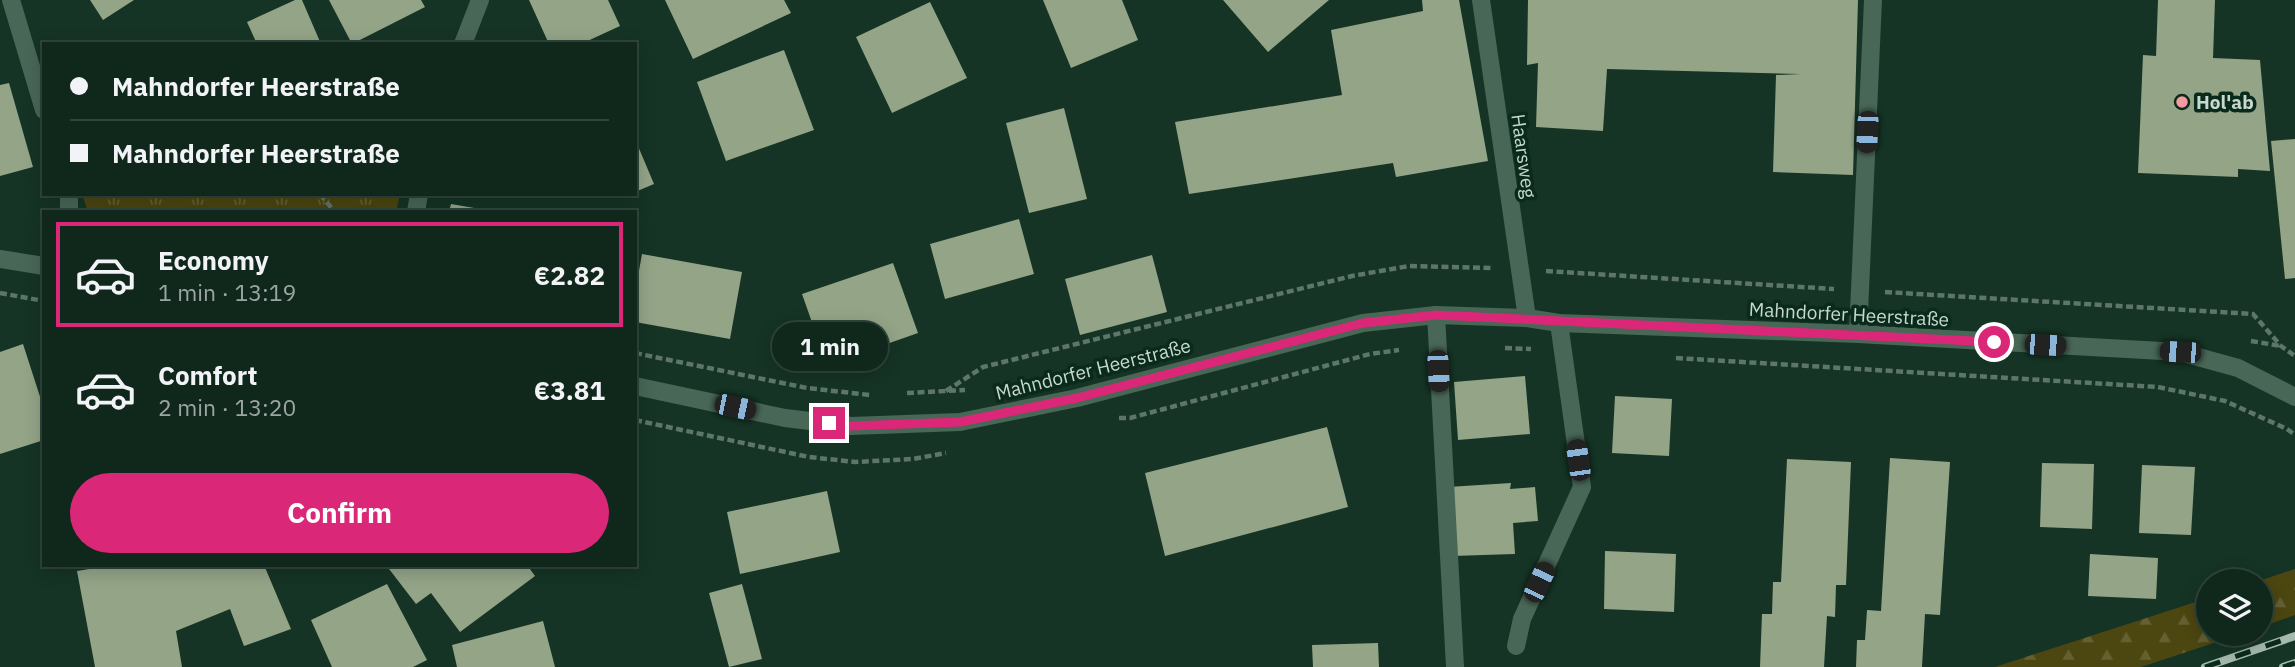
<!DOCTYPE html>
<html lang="en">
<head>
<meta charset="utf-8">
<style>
	body { margin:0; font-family:"IBM Plex Sans",sans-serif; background:#192f25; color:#f1f3f6; height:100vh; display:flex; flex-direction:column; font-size:26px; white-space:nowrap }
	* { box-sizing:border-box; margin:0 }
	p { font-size:23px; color:#9ca5a3 }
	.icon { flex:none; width:38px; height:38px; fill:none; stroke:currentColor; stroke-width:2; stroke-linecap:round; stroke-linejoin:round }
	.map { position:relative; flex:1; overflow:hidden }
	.drawer { position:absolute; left:42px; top:210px; width:595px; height:357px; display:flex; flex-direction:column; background:#10271c; border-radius:0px; box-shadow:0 4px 18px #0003,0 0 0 2px #30443b }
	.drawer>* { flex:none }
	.guide { position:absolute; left:42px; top:42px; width:595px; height:154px; border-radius:0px; box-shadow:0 4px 18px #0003,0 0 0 2px #30443b; display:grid; align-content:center; height:154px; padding:0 28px; background:#10271c }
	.fabs { position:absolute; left:2196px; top:569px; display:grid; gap:14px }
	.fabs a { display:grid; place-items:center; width:77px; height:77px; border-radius:50%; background:#10271c; box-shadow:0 4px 18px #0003,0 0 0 2px #30443b; font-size:35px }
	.end { position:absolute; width:32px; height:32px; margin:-16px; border:9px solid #db2777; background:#fff; box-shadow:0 0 0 4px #fff }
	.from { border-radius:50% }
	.bubble { position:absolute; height:49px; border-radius:24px; background:#10271c; box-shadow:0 4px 18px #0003,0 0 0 2px #30443b; font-size:23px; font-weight:700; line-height:49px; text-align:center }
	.car { position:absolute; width:21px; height:42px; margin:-21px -10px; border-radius:9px; box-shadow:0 0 5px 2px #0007; background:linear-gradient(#222 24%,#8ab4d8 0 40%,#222 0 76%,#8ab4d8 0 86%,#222 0) }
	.guide b { display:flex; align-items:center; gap:24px; height:66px; font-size:26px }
	.guide b+b { border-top:2px solid #30443b }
	.guide i { width:18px; height:18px; background:#f1f3f6 }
	ul { padding:12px 0 0; list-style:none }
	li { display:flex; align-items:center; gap:21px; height:105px; margin:0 14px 10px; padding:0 14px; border:4px solid transparent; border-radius:0px }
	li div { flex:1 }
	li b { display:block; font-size:26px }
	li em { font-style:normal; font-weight:700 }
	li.on { border-color:#db2777 }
	li>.icon { width:63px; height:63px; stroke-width:1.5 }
	.action { display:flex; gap:14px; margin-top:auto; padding:14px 28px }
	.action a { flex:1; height:80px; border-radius:42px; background:#db2777; color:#fff; font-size:28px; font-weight:700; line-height:80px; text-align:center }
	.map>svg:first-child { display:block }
</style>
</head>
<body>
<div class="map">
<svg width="2295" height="667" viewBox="0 0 2295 667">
	<defs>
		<pattern id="grass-tufts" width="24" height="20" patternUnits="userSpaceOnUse" patternTransform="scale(1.75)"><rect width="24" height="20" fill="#4c4611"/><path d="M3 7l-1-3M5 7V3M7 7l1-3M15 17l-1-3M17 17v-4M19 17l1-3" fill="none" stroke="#646032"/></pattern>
		<pattern id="forest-firs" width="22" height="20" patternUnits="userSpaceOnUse" patternTransform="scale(1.75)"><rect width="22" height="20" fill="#4c4611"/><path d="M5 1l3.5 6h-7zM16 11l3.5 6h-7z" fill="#646032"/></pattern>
	</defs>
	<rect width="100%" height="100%" fill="#153425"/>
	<path fill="url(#grass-tufts)" d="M82 194H400L396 212H88Z"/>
	<path fill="url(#forest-firs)" d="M2295 569V615L2261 627 2259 581Z
		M2208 598V634H2241L2141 667H1995Z"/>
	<path fill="#93a487" d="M90 0H134L103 20Z
		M295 0H302L321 44H257L247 22Z
		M329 0H421L425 7 352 44Z
		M529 0H608L620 26 581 44H549Z
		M665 0H784L791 13 693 59Z
		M1043 0H1122L1138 40 1071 68Z
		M1223 0H1329L1268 52Z
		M1422 0H1459L1488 161 1396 177 1393 163 1189 194 1175 122 1342 95 1331 30 1423 11Z
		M1528 0H1858L1853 175 1773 172 1776 75 1801 74 1607 69 1603 131 1536 127 1538 63 1527 65Z
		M2158 0H2215L2213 58 2260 60 2270 171 2238 169V177L2138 173 2143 55 2156 56Z
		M930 2 967 78 892 113 856 37Z
		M784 50 814 130 726 161 697 82Z
		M9 83 33 167 0 176V85Z
		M1064 108 1087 199 1029 213 1006 123Z
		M635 139 654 184 635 192Z
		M2295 139V278L2285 279 2271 141Z
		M451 204 486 210V212H449Z
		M1019 219 1034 274 945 299 930 244Z
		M642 254 742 272 730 339 635 322V293Z
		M1152 255 1167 312 1080 335 1065 279Z
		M893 263 918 333 827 365 802 294Z
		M23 344 44 409V440L0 454V352Z
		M1525 376 1530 434 1458 440 1454 382Z
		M1615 396 1672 399 1669 456 1612 453Z
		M1327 427 1348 507 1165 556 1145 473Z
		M1890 458 1950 462 1940 615 1925 614 1922 667H1856L1857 640H1865L1867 610 1881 611Z
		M1787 459 1851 462 1846 585H1836L1835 617 1827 616 1824 667H1760L1762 614H1772L1773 582H1781Z
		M2042 463 2094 464 2092 529 2040 527Z
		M2142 465 2195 467 2191 535 2139 533Z
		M1511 483 1510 489 1535 487 1538 521 1513 523 1515 554 1452 556 1448 487Z
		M827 491 840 552 740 574 727 512Z
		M1605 551 1676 554 1674 612 1604 609Z
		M2090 554 2158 558 2156 599 2088 596Z
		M114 565H264L291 629 244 646 230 609 176 631 182 667H95L77 571Z
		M386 565H527L535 576 460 632 431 593 416 604Z
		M387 584 427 660 413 667H332L311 620Z
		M742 584 762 659 729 667 709 593Z
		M543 621 555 667H457L452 645Z
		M1378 643 1379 667H1313L1312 645Z"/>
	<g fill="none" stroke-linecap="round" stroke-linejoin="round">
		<path stroke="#5d7669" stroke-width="4.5" stroke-dasharray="7 3.5" stroke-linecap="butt" d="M320 194 335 212
			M1546 271 1834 289
			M1885 292 2253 314 2281 346 2295 356
			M0 293 44 301
			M2251 341 2281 346
			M1505 348 1531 349
			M635 353 807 388 870 395
			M1676 358 2158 387 2225 401 2287 429 2295 435
			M946 391 983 367 1352 276 1409 266 1492 268
			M907 393 965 390
			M1119 418H1130L1370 354 1399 350
			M635 420 809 457 855 462 913 459 946 453"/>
		<path stroke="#486757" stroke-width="18" d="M1436 315 1455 667
			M1858 334 1873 0
			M1516 646 1522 619 1582 487 1559 323"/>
		<path stroke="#486757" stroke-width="18" d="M11 0 44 110
			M1481 0 1527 318
			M463 44 480 0
			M69 194V212
			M416 212 419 194"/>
		<path stroke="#486757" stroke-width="18" d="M0 259 44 266
			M635 386 785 418 851 426 960 422 1077 398 1363 323 1436 315 1527 318 1559 323 1858 334 2180 352 2238 368 2295 397"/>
		<defs>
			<path id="rail" d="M2205 667 2295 636
				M2283 667 2295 663"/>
		</defs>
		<use href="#rail" stroke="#a5b9ae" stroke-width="8"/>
		<use href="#rail" stroke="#0a2a1c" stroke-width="5" stroke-dasharray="16" stroke-linecap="butt"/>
	</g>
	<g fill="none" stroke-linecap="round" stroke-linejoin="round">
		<path stroke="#db2777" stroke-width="9" d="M829 423 851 426 960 422 1077 398 1363 323 1436 315 1994 342"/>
	</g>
	<circle fill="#f49aa1" stroke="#0a2a1c" stroke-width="2.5" cx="2182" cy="102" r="7"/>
	<g text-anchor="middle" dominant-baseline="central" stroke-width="7" stroke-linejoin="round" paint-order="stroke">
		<g font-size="19" font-weight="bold" fill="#c7d8ce" stroke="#0a2a1c" text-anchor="start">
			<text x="2196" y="102">Hol'ab</text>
		</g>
		<g font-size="19" fill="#c7d8ce" stroke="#0a2a1c">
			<text transform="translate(1524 156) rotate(82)">Haarsweg</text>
			<text transform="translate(1849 314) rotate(3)">Mahndorfer Heerstraße</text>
			<text transform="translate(1093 369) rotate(-14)">Mahndorfer Heerstraße</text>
		</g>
	</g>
</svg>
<div class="fabs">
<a><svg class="icon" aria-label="layers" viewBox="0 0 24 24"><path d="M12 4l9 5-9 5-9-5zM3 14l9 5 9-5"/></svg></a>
</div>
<i class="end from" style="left:1994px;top:342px"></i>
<i class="end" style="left:829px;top:423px"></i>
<div class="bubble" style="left:772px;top:322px;width:116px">1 min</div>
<i class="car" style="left:1867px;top:132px;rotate:183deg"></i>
<i class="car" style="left:2045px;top:345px;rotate:93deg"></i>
<i class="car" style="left:2180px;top:352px;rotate:273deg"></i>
<i class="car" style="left:1438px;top:371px;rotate:177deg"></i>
<i class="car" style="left:735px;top:407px;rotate:102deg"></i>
<i class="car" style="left:1578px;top:460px;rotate:352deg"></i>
<i class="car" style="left:1539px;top:582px;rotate:25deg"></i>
<div class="guide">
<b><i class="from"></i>Mahndorfer Heerstraße</b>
<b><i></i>Mahndorfer Heerstraße</b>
</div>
<section class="drawer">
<ul>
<li class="on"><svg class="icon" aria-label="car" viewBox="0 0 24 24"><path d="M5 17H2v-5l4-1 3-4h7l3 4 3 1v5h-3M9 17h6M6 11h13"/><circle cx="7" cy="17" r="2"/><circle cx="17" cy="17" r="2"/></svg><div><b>Economy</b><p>1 min · 13:19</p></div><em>€2.82</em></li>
<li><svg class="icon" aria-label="car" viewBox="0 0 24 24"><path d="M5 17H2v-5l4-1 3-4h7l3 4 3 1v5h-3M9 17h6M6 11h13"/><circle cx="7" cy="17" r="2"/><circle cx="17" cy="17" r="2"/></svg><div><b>Comfort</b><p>2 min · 13:20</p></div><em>€3.81</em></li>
</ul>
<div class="action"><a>Confirm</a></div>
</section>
</div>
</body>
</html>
